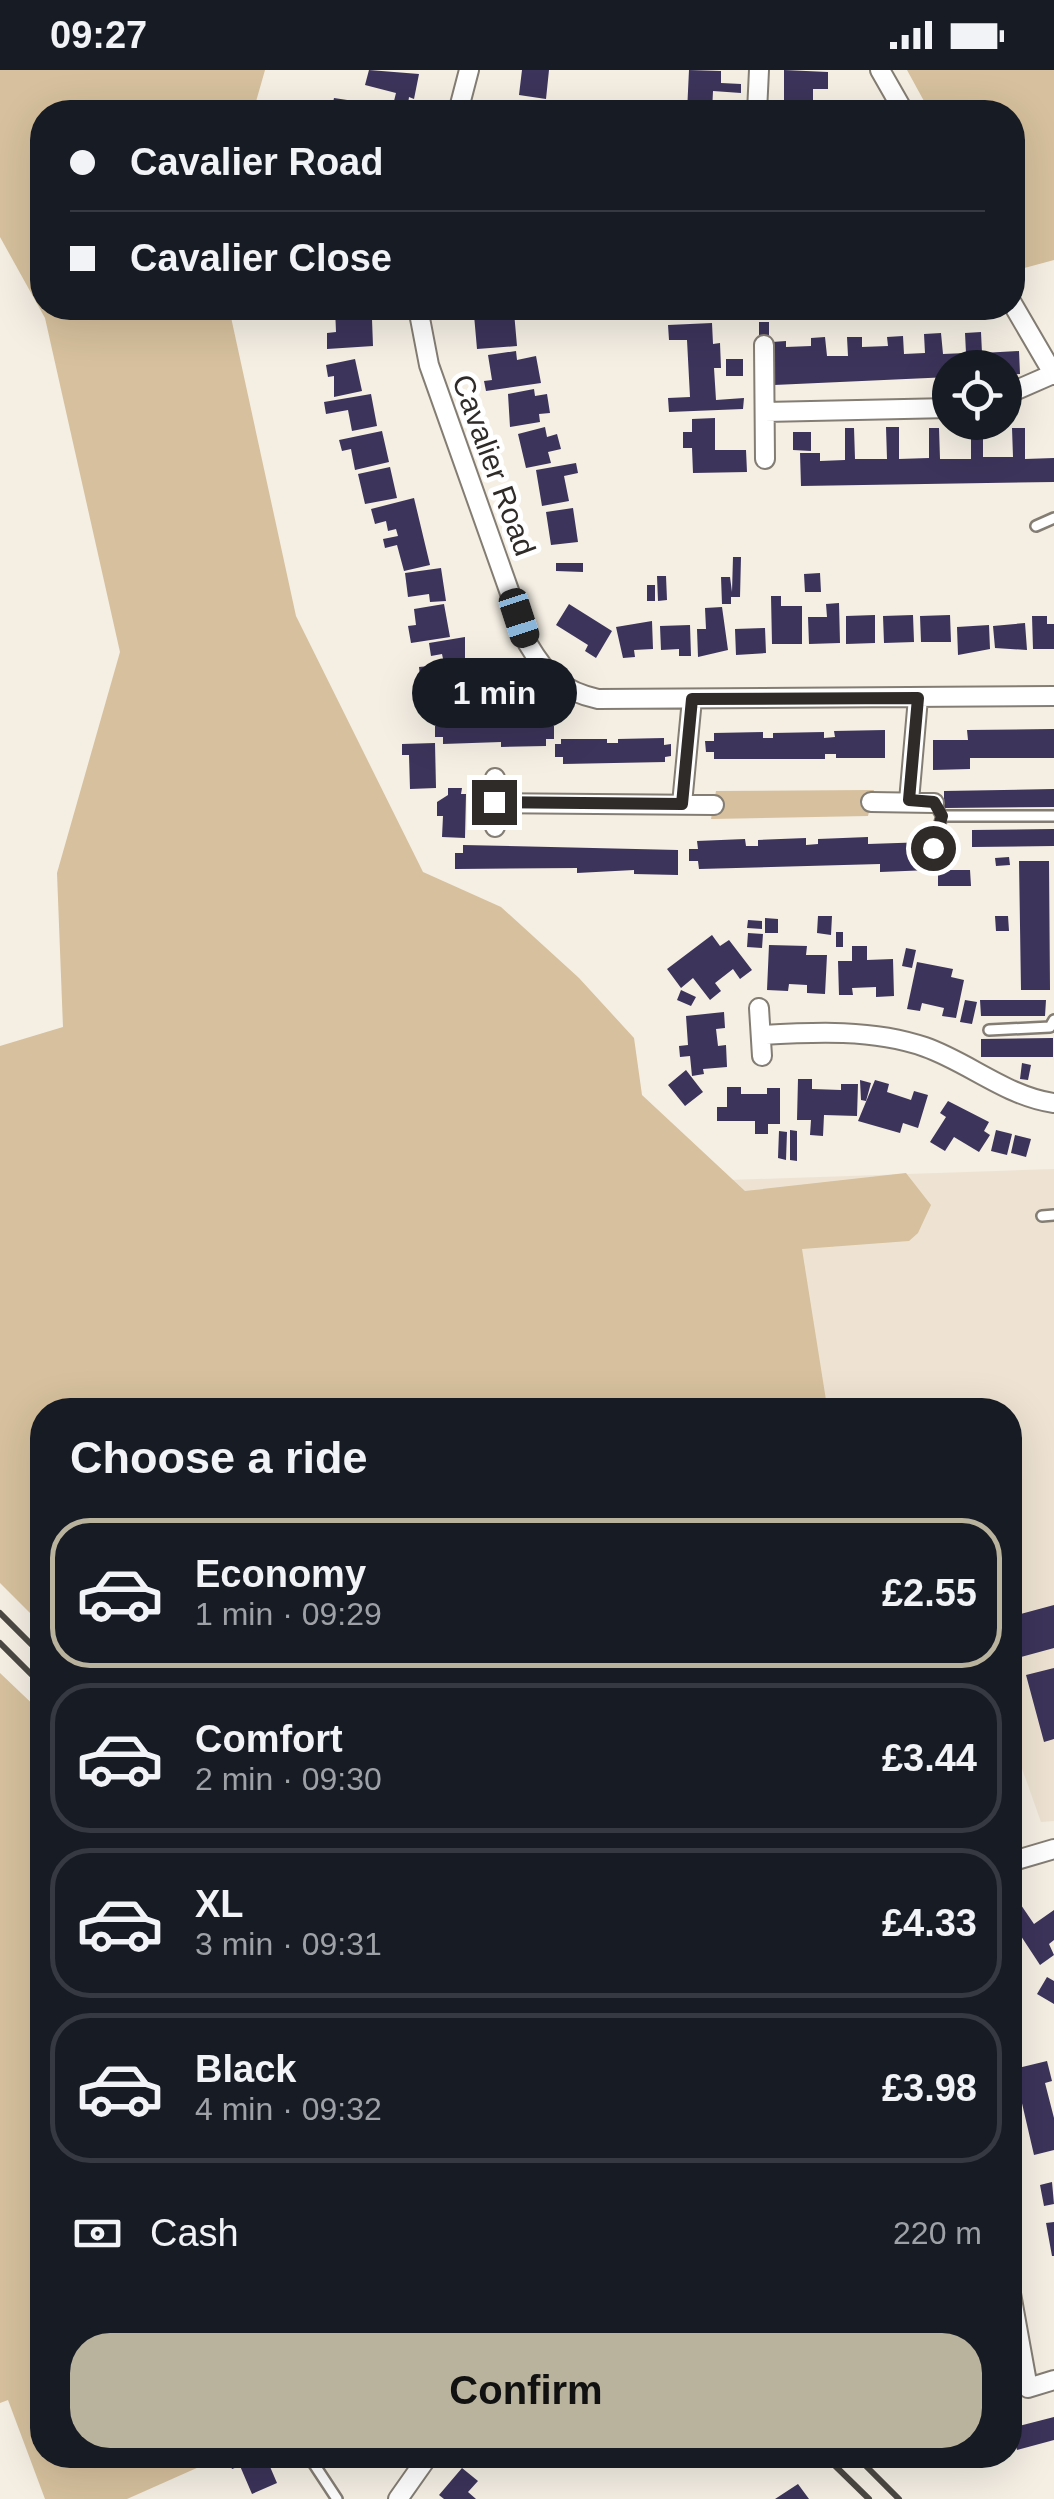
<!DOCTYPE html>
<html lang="en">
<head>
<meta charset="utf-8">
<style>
	body { margin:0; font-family:Arial,sans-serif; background:#242831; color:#f1f3f6; height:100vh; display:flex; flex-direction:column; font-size:38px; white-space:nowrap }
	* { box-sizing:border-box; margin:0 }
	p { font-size:32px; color:#9ea1a6 }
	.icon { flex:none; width:55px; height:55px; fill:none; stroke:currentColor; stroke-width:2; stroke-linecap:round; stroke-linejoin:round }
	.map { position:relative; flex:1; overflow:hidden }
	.details { position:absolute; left:30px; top:1328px; width:992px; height:1070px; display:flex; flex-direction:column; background:#171b24; border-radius:40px; box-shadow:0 10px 40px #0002 }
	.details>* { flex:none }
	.guide { position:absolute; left:30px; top:30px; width:995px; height:220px; border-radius:40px; box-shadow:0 10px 40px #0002; display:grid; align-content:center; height:220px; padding:0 40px; background:#171b24 }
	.buttons { position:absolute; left:932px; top:280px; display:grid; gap:20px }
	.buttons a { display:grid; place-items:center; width:90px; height:90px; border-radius:50%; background:#171b24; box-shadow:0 10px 40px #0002; font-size:50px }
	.end { position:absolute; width:45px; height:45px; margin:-22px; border:12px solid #2e2b28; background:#fff; box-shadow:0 0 0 5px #fff }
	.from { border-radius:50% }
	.bubble { position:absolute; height:70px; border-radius:35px; background:#171b24; box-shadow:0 10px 40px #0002; font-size:32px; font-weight:700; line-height:70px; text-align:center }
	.car { position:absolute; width:30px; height:60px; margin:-30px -15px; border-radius:12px; box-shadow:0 0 8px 2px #0007; background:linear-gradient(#222 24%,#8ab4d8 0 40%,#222 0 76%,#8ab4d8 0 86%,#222 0) }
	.guide b { display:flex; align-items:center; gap:35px; height:95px; font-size:38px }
	.guide b+b { border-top:2px solid #363941 }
	.guide i { width:25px; height:25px; background:#f1f3f6 }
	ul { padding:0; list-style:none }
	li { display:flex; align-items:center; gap:30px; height:150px; margin:0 20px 15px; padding:0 20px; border:5px solid #363941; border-radius:40px }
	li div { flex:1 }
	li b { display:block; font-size:38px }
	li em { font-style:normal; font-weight:700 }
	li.active { border-color:#b9b39e }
	li>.icon { width:90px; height:90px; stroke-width:1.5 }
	h2 { padding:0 40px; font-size:45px; line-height:120px }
	.pay { display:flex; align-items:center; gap:25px; height:110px; padding:0 40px; font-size:38px }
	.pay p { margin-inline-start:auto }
	.primary-button { display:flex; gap:20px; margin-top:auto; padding:20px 40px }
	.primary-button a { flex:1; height:115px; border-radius:40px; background:#b9b39e; color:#111; font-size:40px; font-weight:700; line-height:115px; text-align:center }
	.status { display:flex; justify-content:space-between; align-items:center; height:70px; padding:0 50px; background:#171b24; direction:ltr }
	.status svg { height:28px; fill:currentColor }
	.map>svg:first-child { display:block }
</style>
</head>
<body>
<div class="status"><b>09:27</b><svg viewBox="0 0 49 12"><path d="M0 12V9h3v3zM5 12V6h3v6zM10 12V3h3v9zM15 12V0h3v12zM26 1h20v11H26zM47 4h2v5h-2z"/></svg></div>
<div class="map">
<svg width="1054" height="2429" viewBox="0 0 1054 2429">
	<rect width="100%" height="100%" fill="#f4eee3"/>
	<path fill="#eee3d2" d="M1054 1099V1751L1041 1752 1010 1665V1340H804L729 1110Z"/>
	<path fill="#d6c09d" d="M0 0H265L253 42H42V238H229L296 546 423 802 501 837 579 908 634 968 642 1025 745 1121 906 1103 931 1135 918 1163 909 1171 802 1179 826 1330 822 1340H42V1555L0 1513V976L63 957 57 803 120 582 45 248 0 167Z
		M907 0H1054V190L1013 201 1012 42H930Z
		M874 720 868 746 711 749 716 721Z
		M0 1603 42 1643V2385H226L127 2429H45L8 2330 0 2333Z"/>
	<path fill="#3c345a" d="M369 0 419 4 414 29 409 27 408 34 394 31 396 23 365 15Z
		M522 0H549L546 29 519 25Z
		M689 0 721 1V13L741 14V23L713 21 712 42H687Z
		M784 0 828 2V19H813V36L829 37V42H784Z
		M334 28 400 38V42H331Z
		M502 32 540 38 539 42H501Z
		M335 238H354V250L372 249 373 276 327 279V263L336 262Z
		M514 242 517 276 477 279 474 245Z
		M759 252H769V269H759Z
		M712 253 713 274 720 273 721 298H714L716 330 744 328 743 339 669 342 668 328 690 327 687 270H669L668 255Z
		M981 262 982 283 1019 281 1020 304 1005 305V298H950V307L774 315 772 272 786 271V277L811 276V268L825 267 827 286H848L847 267H862V277L888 276 887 267 903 266 904 284 925 283 924 264 941 263 943 284 966 283 965 263Z
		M516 281 517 290 536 286 541 313 486 321 484 311 492 310 488 285Z
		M355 289 362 321 334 327V306L328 307 326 295Z
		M726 289H743V306H726Z
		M534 319 535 326 547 324 550 343 539 344 540 352 510 357 508 324Z
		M371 324 377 356 352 361 348 340 326 344 324 332Z
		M715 348V380H746L747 402 693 403 692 378H683V362H692V349Z
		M545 357 547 367 557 364 561 379 548 382 551 393 526 398 518 364Z
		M886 357H899V389L929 388V358H939L940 389H971V359H983V387H1013L1012 358H1025V389L1054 388V412L801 416 800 383H820V391L845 390V358H854L855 389H887Z
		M382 361 389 392 355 400 351 379 342 381 339 370Z
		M793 362H811V381L793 380Z
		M576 393 578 403 564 406 569 431 542 436 536 400Z
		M390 397 397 428 365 434 358 404Z
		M414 428 430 495 404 501 397 475 385 478 383 469 398 466 396 459 388 461 386 451 375 454 371 439Z
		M573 438 578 472 551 475 546 442Z
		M733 487H741L740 527H731V534H722L721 507H730L732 522Z
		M556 493H583V502L556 501Z
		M441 498 446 531 430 532 429 524 408 527 405 503Z
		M820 503 821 522H805L804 504Z
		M657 506H666L667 530 658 531Z
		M647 515H655V531H647Z
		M771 526H781V536H802V574H772Z
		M839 533 840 573 809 574 808 547H827L826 534Z
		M444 534 450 567 411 573 408 556 416 555 414 539Z
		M569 534 612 561 596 588 585 581 588 575 556 555Z
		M722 537 728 580 698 587 697 559H706L705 538Z
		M875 545V573L846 574V546Z
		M913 545 914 572 884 573 883 546Z
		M950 545 951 572H921L920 546Z
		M1032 546H1047V554H1054V579H1033Z
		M652 551 653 579 634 580 635 587 623 588 616 557Z
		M1025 553 1027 580 995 578 993 556Z
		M690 555 691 586H679V579L661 580 660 556Z
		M989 555 990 579 958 585 957 557Z
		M765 558 766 583 736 585 735 559Z
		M465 567V594L445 598 442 584 431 586 429 573Z
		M439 595 441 612 421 615 419 597Z
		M479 609 480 635H458L449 629 448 621 458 619V610Z
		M489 646V653L546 651 547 656H554V669H546V676L501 677V672L443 674V667H435V656H443V647Z
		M1054 659V688H970V699L933 700V670H968L967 660Z
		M885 660V688H836V684H825V689H714V682H706L705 671H714V663L763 662V668H773V663L824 662V668L835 667 834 661Z
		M664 668V675L671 674V686L665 687V692L563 694V687H555V674H561V669H607V673H618V669Z
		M435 673 436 718 410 719 409 685H402V674Z
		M448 718H462L461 724H466L465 768 442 767 443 746H437V732L448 725Z
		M1054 719V737L944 738V721Z
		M1054 759V776L972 777V760Z
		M868 767V774L928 772 929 780H938V792H930V800L880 802V794L699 799 698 791H689V779H698L697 771 745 769 746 776H758V770L806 768V775L818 774V769Z
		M463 775 678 780V805L634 804V800L577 803V798L455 799V783H463Z
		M1009 787 1010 795 996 796 995 788Z
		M1019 791H1049L1050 920H1021Z
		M938 800H970L971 816H938Z
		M818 846H832L831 865 817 863Z
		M995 846H1008L1009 861H996Z
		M765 848 778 849V863H765Z
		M748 850 762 851V859L747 858Z
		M836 862H843V877H836Z
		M748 863 763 864 762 878 747 877Z
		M712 865 720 876 729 870 752 900 740 909 733 899 715 913 721 921 710 930 693 908 681 918 667 899Z
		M769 875 807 876 806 885H827L825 924 807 923V915L789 914 788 921 767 920Z
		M852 876H867V890L893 889 894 926 876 927V917L852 918 853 925H839L838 891H852Z
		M906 878 916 880 912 898 902 896Z
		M917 892 953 899 951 907 964 910 956 948 942 946 944 938 922 933 920 941 907 939Z
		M681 920 696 927 691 936 677 930Z
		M965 930 977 932 972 954 960 952Z
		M980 930H1046L1045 946H981Z
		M724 942 725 958 716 959 718 976 726 975 727 997 703 999 704 1004 692 1006 690 986 680 987 679 976 688 975 686 946Z
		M1053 968V987H981V969Z
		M1022 993 1031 995 1028 1010 1020 1009Z
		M686 1000 703 1022 685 1036 668 1015Z
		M798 1009H812V1019L841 1020V1014H858L857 1046 824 1045 823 1066 810 1065 811 1050H797Z
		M860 1010 871 1013 866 1031 861 1030Z
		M875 1010 889 1014 887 1022 911 1030 914 1021 928 1025 918 1058 903 1053 900 1063 858 1051Z
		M727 1017H741V1024H767V1018H780V1054H768V1064H755V1051H717V1037H727Z
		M948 1031 989 1052 984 1061 990 1065 979 1082 954 1067 945 1081 930 1072 946 1047 940 1043Z
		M790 1060 797 1061V1091L790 1090Z
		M996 1060 1012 1064 1007 1085 991 1081Z
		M779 1061 787 1062 786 1090 778 1088Z
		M1015 1065 1031 1069 1026 1087 1011 1083Z
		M1054 1535V1578L1021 1587 1010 1547Z
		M1054 1598V1669L1044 1672 1026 1605Z
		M1021 1835 1034 1854 1054 1840V1870L1049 1874 1054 1885 1040 1895 1017 1860 1010 1865V1842Z
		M1047 1907 1054 1911V1934L1037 1924Z
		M1047 1991 1052 2011 1045 2013 1054 2048V2080L1034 2085 1014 1999Z
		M1052 2112 1054 2134 1044 2136 1040 2115Z
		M1054 2152V2186H1052L1046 2153Z
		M1054 2347V2370L1017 2380 1011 2358Z
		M233 2385H265L277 2413 252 2424 240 2396 232 2399 227 2387Z
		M462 2398 478 2411 468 2422 476 2429H444L439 2425Z
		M798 2414 809 2429H775Z"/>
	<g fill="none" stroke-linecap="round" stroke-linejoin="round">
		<defs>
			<path id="lane" d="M1036 456 1054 448
				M934 733 942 746H1054
				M933 778 942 746
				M989 960 1050 957 1054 950
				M1042 1146 1054 1145
				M308 2385 337 2429"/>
			<path id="street" d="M880 0 904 42
				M458 42 469 0
				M757 42 759 0
				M1012 233 1054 305
				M418 238 429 295 528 574C547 606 562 621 598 629L1054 626
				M764 275 765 389
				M1005 325 1053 304
				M765 342 950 338
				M495 708V757
				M909 731 918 628
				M871 732 934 733
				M494 733 714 735
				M682 734 692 629
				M759 938 762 986
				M761 965C814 962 873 959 925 977 968 992 1008 1027 1054 1033
				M1010 1792 1054 1779
				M1010 2218 1028 2318 1054 2310
				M398 2429 429 2385"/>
		</defs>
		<use href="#lane" stroke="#847d74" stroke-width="14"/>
		<use href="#street" stroke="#847d74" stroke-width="22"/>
		<use href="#lane" stroke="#fff" stroke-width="9"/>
		<use href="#street" stroke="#fff" stroke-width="18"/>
		<path stroke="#4b4843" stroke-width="6" d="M0 1543 42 1585
			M0 1573 42 1615
			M824 2385 869 2429
			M855 2385 899 2429"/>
	</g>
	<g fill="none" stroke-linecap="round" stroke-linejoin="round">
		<path stroke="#2e2b28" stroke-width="12" d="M494 732 682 734 692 629 918 628 909 730 934 732 942 746 933 778"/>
	</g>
	<g text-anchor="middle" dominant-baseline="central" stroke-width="10" stroke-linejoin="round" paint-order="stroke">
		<g font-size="30" fill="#2e2b28" stroke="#fff">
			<text transform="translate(494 395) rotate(70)">Cavalier Road</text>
		</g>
	</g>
</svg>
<div class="buttons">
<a><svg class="icon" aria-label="locate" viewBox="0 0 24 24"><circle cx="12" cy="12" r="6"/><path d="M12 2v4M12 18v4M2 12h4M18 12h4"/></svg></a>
</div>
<i class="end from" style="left:933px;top:778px"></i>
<i class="end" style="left:494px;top:732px"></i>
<div class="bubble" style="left:412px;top:588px;width:165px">1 min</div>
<i class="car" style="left:519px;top:548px;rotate:162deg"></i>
<div class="guide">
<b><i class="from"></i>Cavalier Road</b>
<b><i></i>Cavalier Close</b>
</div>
<section class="details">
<h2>Choose a ride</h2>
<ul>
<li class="active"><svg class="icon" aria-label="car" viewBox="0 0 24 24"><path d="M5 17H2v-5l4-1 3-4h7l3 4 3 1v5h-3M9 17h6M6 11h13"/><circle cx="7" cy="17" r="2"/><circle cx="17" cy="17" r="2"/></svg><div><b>Economy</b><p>1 min · 09:29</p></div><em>£2.55</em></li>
<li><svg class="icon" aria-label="car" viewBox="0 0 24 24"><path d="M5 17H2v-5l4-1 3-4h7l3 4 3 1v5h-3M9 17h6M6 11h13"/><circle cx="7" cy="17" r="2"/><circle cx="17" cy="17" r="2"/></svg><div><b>Comfort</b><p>2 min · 09:30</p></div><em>£3.44</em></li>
<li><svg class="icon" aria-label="car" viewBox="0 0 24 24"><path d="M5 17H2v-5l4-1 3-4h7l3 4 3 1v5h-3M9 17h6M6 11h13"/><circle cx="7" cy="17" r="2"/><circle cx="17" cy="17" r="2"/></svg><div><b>XL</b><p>3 min · 09:31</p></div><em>£4.33</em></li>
<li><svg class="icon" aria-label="car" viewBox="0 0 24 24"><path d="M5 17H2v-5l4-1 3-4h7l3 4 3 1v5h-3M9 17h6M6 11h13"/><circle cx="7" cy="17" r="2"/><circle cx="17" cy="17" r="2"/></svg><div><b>Black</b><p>4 min · 09:32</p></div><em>£3.98</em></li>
</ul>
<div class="pay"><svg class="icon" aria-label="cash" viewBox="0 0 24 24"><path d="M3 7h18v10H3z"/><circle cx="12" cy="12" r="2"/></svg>Cash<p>220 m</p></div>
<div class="primary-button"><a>Confirm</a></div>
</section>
</div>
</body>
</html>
